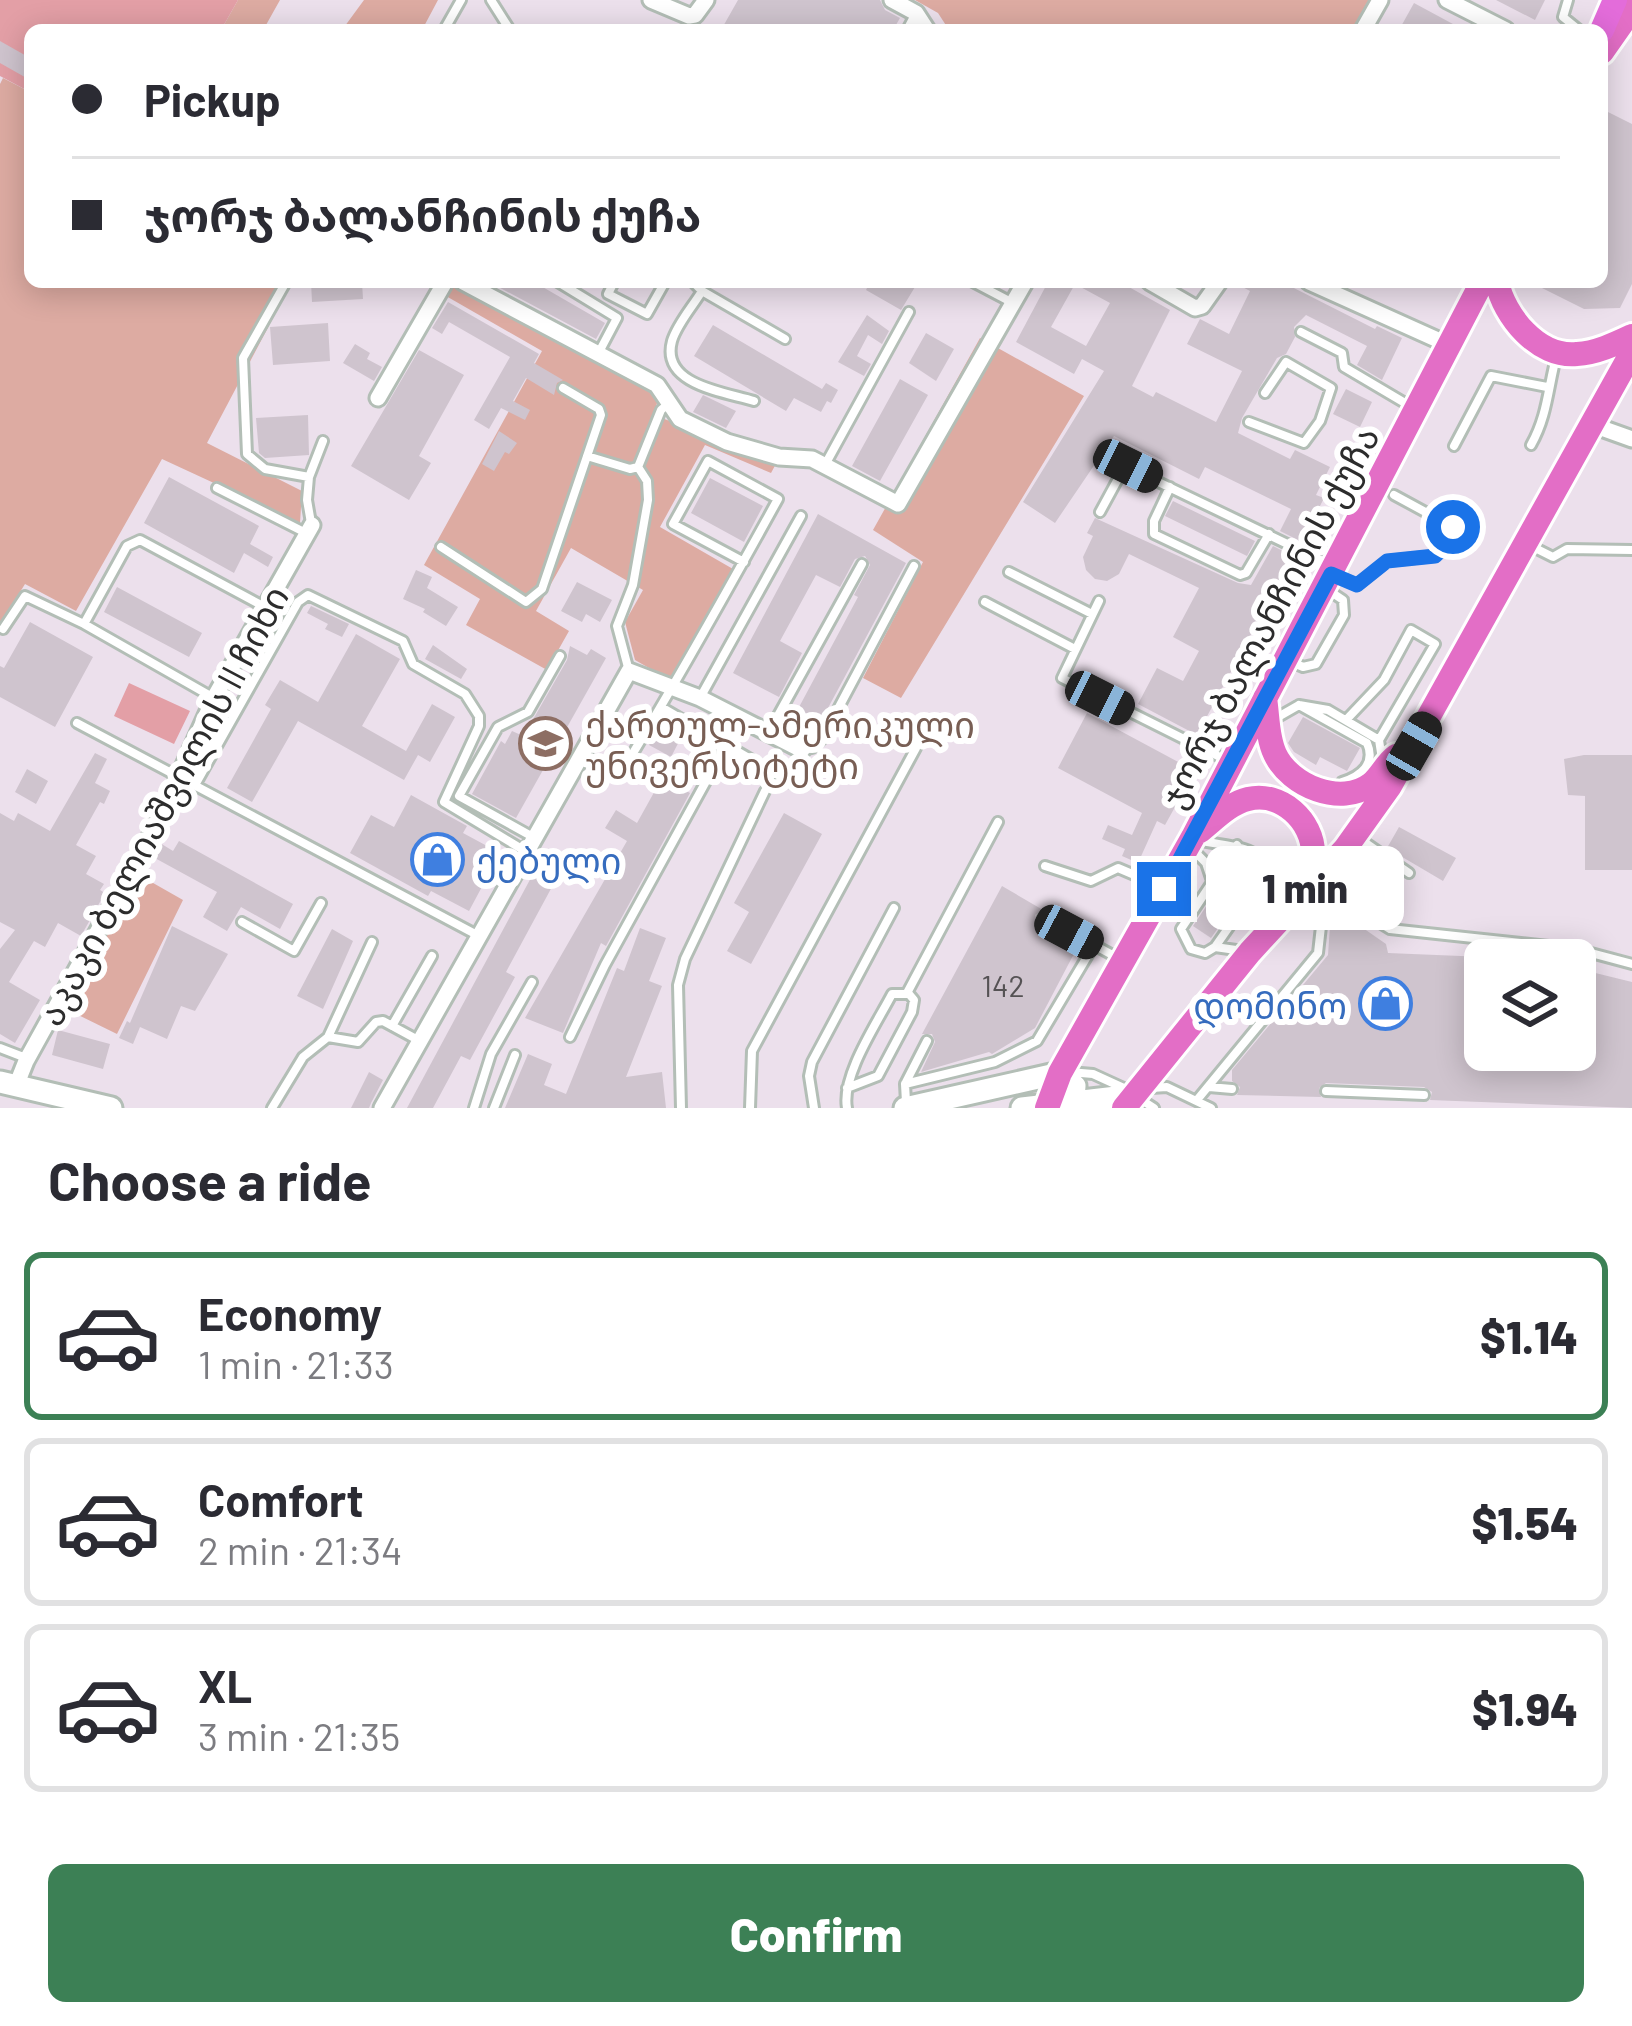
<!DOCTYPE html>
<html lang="en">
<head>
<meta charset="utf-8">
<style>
	body { margin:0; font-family:Barlow,"Noto Sans Georgian",sans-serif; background:#f7f7f7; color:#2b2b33; height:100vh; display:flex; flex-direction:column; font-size:45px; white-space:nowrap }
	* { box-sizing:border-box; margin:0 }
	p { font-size:39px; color:#7c7c81 }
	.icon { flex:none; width:66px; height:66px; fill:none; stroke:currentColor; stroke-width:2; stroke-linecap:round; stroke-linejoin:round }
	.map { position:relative; height:1108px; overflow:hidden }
	.sheet { display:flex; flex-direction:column; background:#fff; flex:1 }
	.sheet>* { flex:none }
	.top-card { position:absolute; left:24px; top:24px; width:1584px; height:264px; border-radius:18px; box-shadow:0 6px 30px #0003; display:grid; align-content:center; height:264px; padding:0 48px; background:#fff }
	.buttons { position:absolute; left:1464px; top:939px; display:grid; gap:24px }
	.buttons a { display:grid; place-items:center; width:132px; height:132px; border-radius:18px; background:#fff; box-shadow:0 6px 30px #0003; font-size:60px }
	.end { position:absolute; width:54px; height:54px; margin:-27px; border:15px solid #1a73e8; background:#fff; box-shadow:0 0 0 6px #fff }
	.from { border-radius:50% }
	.bubble { position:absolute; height:84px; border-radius:18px; background:#fff; box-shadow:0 6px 30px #0003; font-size:39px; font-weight:800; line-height:84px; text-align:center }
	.car { position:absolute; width:36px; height:72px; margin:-36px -18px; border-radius:15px; box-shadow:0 0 9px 3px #0007; background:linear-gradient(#222 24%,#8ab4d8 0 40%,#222 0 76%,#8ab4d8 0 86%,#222 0) }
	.top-card b { display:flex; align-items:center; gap:42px; height:114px; font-size:45px }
	.top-card b+b { border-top:3px solid #e1e1e2 }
	.top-card i { width:30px; height:30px; background:#2b2b33 }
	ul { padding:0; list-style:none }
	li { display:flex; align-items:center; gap:36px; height:168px; margin:0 24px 18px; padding:0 24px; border:6px solid #e1e1e2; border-radius:18px }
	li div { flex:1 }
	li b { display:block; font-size:45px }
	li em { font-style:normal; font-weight:800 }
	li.selected { border-color:#3c8055 }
	li>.icon { width:108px; height:108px; stroke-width:1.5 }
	h2 { padding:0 48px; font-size:54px; line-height:144px }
	.cta { display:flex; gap:24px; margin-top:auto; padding:24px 48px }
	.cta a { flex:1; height:138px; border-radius:18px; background:#3c8055; color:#fff; font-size:48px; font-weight:800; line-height:138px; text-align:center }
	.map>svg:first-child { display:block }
</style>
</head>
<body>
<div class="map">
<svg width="1632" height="1108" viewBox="0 0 1632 1108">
	<rect width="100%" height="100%" fill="#ece0ec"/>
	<path fill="#ddaba2" d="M238 0H280L266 25 274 30H221Z
		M364 0H438L422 30H342Z
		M915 0H1369L1352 30H949L938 13Z
		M3 78 30 92V282H292L207 443 302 491 300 523 162 459 76 611 25 584 0 624V84Z
		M452 283 659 395 654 415 777 462 771 473 705 445 660 527 733 569 670 680 635 660 625 622 643 590 571 548 536 611 569 631 547 670 466 625 480 599 424 565 542 351 446 296Z
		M980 338 1084 396 901 698 863 678 923 562 873 530Z
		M139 875 183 900 117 1034 64 1008Z"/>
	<path fill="#e39fa6" d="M0 0H238L221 30H30V92L0 76Z
		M129 683 190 711 174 744 114 716Z"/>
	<path fill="#cfc4ce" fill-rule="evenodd" d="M738 0H880L885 10 900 18 893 30H721Z
		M1496 0H1545L1535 20Z
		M1414 3 1464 30H1399Z
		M0 41 30 58V80L0 63Z
		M1602 109 1632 124V284L1620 308 1584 309 1530 282H1602Z
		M311 282H362L363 299 312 302Z
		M489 282H534L605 323 596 339Z
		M870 282H918L901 310 866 290Z
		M1048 282H1120L1170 310 1132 386 1153 397 1156 392 1216 422 1242 371 1187 344 1200 319 1229 334 1250 291 1233 282H1282L1375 329 1377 326 1402 338 1382 380 1357 365 1367 346 1306 315 1294 327 1295 337 1286 354 1277 358 1242 418 1238 433 1290 459 1295 450 1330 467 1316 495 1324 498 1302 542 1280 531 1291 509 1205 467 1199 479 1114 436 1055 523 1023 502 1104 371 1082 359 1074 374 1016 342ZM1075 284 1110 303 1086 346 1051 327Z
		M448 302 539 354 534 363 563 380 557 383 554 395 526 378 513 401 530 410 525 420 501 408 489 429 474 420 510 357 449 322 442 334 432 328Z
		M867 315 889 331 882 344 868 335 857 356 871 364 864 376 838 362Z
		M328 323 330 361 273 365 270 327Z
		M713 325 822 389 826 383 838 390 831 403 827 401 821 412 794 398 786 411 694 356Z
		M926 333 954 349 936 381 909 363Z
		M355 344 370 353 367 359 382 367 374 381 343 363Z
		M419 350 464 375 419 456 431 463 409 500 351 466Z
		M900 379 928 395 880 481 852 466Z
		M1346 389 1372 402 1360 427 1333 414Z
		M703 395 736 411 726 428 693 412Z
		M308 415 309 455 265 458 259 453 256 418Z
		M499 431 517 443 509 454 505 452 494 471 482 464Z
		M169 477 259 526 250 544 273 557 268 567 244 553 234 573 144 523Z
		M710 478 763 506 744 542 691 513Z
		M1173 501 1255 541 1247 556 1165 516Z
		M818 514 906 563 821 721 798 709 858 597 854 595 870 565 865 556 855 559 840 587 816 575 780 641 802 653 779 697 733 673Z
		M1095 518 1238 583 1251 585 1273 546 1293 556 1197 735 1138 704 1157 668 1183 681 1199 651 1173 637 1199 588 1129 554 1119 574 1107 581 1095 579 1086 570 1083 557 1093 536 1087 533Z
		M416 570 432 577 427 588 458 607 446 626 423 612 425 609 403 599Z
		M577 582 612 600 600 622 586 614 582 622 561 611Z
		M117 587 202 633 189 657 104 612Z
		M311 606 349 624 342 637 325 629 328 624 307 613Z
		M30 622 93 657 55 727 0 697V666L4 668Z
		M356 634 400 659 362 726 406 751 432 704 455 717 430 762 418 755 404 780 298 721 252 802 227 788 271 709 265 705 280 680 318 702Z
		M433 645 467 669 461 679 425 659Z
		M570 646 587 655 591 649 606 658 516 818 472 794 501 741 505 744 512 731 521 735 535 716 567 660Z
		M1087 713 1195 771 1165 825 1157 821 1138 863 1122 856 1125 849 1102 839 1108 825 1132 835 1142 813 1058 768Z
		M1303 717 1360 748 1347 771 1320 757 1316 765 1294 752 1288 743Z
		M664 718 685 730 671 757 649 745Z
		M95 753 107 759 95 783 110 791 104 804 100 802 76 845 96 856 86 874 104 884 100 890 105 893 81 936 58 923 45 947 34 941 9 982 40 1000 15 1043 0 1034V949L15 930 0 922V813L14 821 18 813 50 831Z
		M1584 755H1632V870H1585V796L1568 795 1564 759Z
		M27 769 48 781 36 804 15 792Z
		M662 778 690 793 606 946 601 943 563 1033 525 1018 627 841 605 828 616 810 637 823Z
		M411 795 467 826 463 833 500 853 469 911 431 891 428 896 350 853 371 815 394 827Z
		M784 813 822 834 751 964 727 951 749 912 734 903Z
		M1399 827 1456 858 1443 881 1387 848Z
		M179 841 293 904 280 929 241 907 227 931 203 917 217 892 153 857 160 843 173 851Z
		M1237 860 1257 873 1211 938 1193 926Z
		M533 874 553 885 506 972 515 977 470 1060 461 1056 433 1108H407Z
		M1002 886 1043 910 1035 915 1038 925 1078 946 1035 1028 992 1054 989 1052 921 1072 935 1042 932 1034H922Z
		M1331 912H1340L1386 944 1388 953 1485 957V1050H1575V968L1632 982V1108L1430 1100 1432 1092 1424 1087 1326 1083 1319 1088 1321 1097 1237 1095 1240 1087 1232 1081V1070L1328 955Z
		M172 926 228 954 195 1011 181 1006 167 1039 140 1027 133 1044 119 1038 127 1021 130 1023Z
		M640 928 666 938 649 981 662 986 626 1077 662 1072 666 1108H505L528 1054 552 1064 544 1085 566 1094 617 968 624 971Z
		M332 929 353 941 323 1009 297 996Z
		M58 1030 110 1044 103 1069 52 1055Z
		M369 1072 383 1080 371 1103 369 1108H351Z"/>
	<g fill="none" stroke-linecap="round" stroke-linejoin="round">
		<defs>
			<path id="service" d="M491 0 510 30
				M1568 0 1563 17 1579 30
				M444 30 461 0
				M907 30 915 15
				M286 282 243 358 247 454 265 469 309 477 307 500 311 523
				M558 282 617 318 598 354
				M614 282 608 294 647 314 665 282
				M693 282 702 291 785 339
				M973 282 1013 303
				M702 291C693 306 677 324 672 341 660 385 725 392 754 401
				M1301 332 1342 353 1344 367 1410 406
				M1249 422 1304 443 1320 421 1331 388 1286 362 1265 393
				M1531 445C1548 415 1548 386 1557 354
				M1454 446 1491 376 1547 387
				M587 456 630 469 638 467 661 410 668 404
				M826 463 909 312
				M309 477 323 441
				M1170 487 1154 521V534L1240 575 1246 573 1269 534
				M217 488 306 533
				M1100 512 1125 466 1329 564
				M1531 546 1553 557 1567 549 1632 550
				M441 547 526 602 542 589 601 415 599 409 563 388
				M1009 572 1092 614
				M1332 574 1357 585 1387 561 1435 556 1456 535 1453 527 1394 495
				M1099 601 1062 678 1230 762
				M985 602 1075 649
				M3 629 25 596 84 624
				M1289 661 1303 667 1316 664 1344 615 1343 600 1325 588
				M629 671 617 626 633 585 648 500 647 481 638 467
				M214 698 84 624 127 546 140 540 263 606
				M700 698 801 516
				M1299 705 1367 743C1376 764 1361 776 1342 782
				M661 707 795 785
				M1347 719 1384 680 1411 630 1435 644 1379 740
				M1271 721 1299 705 1328 710 1379 740 1382 759
				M77 723 479 936
				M770 730 862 564
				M802 750 812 748 822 739 914 566
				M627 763C680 676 729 588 778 499L708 461 673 524 744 562
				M195 785 298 602 308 595 403 641 413 664 465 694 479 716V726L444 802 525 851
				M533 837 459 796 498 727 528 712 560 656
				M1360 839 1409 873
				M1196 840C1267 853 1252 842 1281 908
				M1237 845 1181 929 1191 949 1205 953 1215 947 1243 951
				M1194 851 1206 863 1212 881
				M1045 866 1091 881 1118 868 1158 885
				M1317 884 1390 929 1576 949 1632 964
				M1241 910 1275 914
				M1043 918 1094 945
				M242 922 294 951 321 903
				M1215 947 1266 874
				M907 993 998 822
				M392 1026 432 956
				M328 1037 372 942
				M570 1037 605 965 726 745
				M0 1048 26 1058
				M1069 1072 1093 1074 1128 1090
				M906 1082 927 1041
				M1209 1087 1232 1089
				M1151 1088 1167 1087 1211 1108
				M1326 1091 1424 1095
				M1140 1099 1154 1108
				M1197 1100 1318 953 1325 891
				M906 1102 905 1084 995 1062 1037 1041 1094 945 1118 958
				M272 1108 303 1057 328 1037 358 1042 376 1022 383 1021 418 1040
				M474 1108 491 1054 532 982
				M494 1108 515 1055
				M681 1108 678 985 685 959 765 791
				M750 1108 752 1051 916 748
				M814 1108 809 1076 812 1062 894 908
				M847 1108C841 1076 877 1023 892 994H909L914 1000 912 1012 878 1076 847 1088"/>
			<path id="minor" d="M651 0 689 16 695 15 706 0
				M892 0 916 13 927 30
				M1447 0 1506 30
				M1363 30 1380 0
				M463 282 657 385 680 419 727 442 779 457 812 459 898 504 1025 282
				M1150 282 1195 308 1202 306 1219 282
				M1309 282 1449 345
				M378 398 445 282
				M1593 425 1632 439
				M16 1086 26 1061 161 817 214 698 312 525
				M382 1108 629 671 700 698 802 750"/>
			<path id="secondary" d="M0 1082 111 1108
				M905 1108 1060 1073 1075 1086 1073 1108
				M1022 1108 1134 1095"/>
			<path id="primary" d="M1602 52 1632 9
				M1497 282C1504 316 1538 358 1577 354 1596 353 1615 344 1632 336
				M1265 698C1268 717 1267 737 1275 754 1290 786 1341 807 1371 784 1381 776 1386 763 1396 756
				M1200 831C1214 820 1230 803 1248 799 1281 791 1313 821 1313 853 1313 866 1306 878 1301 889
				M1047 1108 1060 1073 1193 837 1482 282
				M1124 1108 1250 952 1345 849 1390 786 1632 352"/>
			<path id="trunk" d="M1602 30 1615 0"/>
		</defs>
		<use href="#service" stroke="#b3beb6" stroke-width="14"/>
		<use href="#minor" stroke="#b3beb6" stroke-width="21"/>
		<use href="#secondary" stroke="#b3beb6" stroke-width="27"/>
		<use href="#primary" stroke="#fff" stroke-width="30"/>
		<use href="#trunk" stroke="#fff" stroke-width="30"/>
		<use href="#service" stroke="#fff" stroke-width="8"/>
		<use href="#minor" stroke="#fff" stroke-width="15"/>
		<use href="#secondary" stroke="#fff" stroke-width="21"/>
		<use href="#primary" stroke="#e36ec6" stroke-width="24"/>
		<use href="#trunk" stroke="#e36cda" stroke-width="24"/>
	</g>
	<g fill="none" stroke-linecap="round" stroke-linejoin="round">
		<path stroke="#1a73e8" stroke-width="15" d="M1164 889 1331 574 1357 585 1387 561 1435 556 1456 536 1453 527"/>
	</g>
	<defs>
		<symbol id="university-ring" viewBox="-11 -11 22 22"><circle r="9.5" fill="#fff" stroke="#8d6e63" stroke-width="1.5"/><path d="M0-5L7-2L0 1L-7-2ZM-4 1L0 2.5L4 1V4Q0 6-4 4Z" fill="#8d6e63"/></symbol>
		<symbol id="shop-ring" viewBox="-11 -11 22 22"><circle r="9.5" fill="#fff" stroke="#3f7fe0" stroke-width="1.5"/><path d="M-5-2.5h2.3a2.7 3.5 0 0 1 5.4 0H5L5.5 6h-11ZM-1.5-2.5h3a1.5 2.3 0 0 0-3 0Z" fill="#3f7fe0"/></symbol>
	</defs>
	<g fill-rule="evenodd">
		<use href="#university-ring" x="516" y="714" width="59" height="59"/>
		<use href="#shop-ring" x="408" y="830" width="59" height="59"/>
		<use href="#shop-ring" x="1356" y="974" width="59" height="59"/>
	</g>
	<g text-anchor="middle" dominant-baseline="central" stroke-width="12" stroke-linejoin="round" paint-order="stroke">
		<g font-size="30" fill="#555254">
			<text x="1003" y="985">142</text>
		</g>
		<g font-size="36" fill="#2c2c2c" stroke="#fff">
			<text transform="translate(1268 616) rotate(-62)">ჯორჯ ბალანჩინის ქუჩა</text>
			<text transform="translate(162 805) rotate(-62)">აკაკი ბელიაშვილის II ჩიხი</text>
		</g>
		<g font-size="36" fill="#785e54" stroke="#fff" text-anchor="start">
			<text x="585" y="723">ქართულ-ამერიკული<tspan x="585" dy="41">უნივერსიტეტი</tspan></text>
		</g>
		<g font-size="36" fill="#366cbe" stroke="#fff" text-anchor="start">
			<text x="476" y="859">ქებული</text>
			<text x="1347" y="1004" text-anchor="end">დომინო</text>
		</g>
	</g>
</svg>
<div class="buttons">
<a><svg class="icon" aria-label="layers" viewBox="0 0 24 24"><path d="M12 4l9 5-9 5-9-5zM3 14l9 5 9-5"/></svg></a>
</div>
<i class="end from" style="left:1453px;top:527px"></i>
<i class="end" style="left:1164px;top:889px"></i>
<div class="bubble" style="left:1206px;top:846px;width:198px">1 min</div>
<i class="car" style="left:1128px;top:466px;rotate:116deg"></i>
<i class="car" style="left:1100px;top:698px;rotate:117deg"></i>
<i class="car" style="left:1414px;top:746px;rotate:30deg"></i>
<i class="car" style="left:1069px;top:932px;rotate:118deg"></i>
<div class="top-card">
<b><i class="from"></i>Pickup</b>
<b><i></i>ჯორჯ ბალანჩინის ქუჩა</b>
</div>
</div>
<section class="sheet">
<h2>Choose a ride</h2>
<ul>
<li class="selected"><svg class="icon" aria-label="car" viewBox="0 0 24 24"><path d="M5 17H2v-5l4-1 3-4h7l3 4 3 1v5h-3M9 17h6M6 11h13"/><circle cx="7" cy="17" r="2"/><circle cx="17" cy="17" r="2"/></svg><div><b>Economy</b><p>1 min · 21:33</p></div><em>$1.14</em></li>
<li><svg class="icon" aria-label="car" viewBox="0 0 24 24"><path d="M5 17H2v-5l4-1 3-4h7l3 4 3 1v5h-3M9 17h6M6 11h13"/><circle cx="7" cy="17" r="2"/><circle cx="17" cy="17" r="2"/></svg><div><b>Comfort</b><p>2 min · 21:34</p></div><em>$1.54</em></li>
<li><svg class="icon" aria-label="car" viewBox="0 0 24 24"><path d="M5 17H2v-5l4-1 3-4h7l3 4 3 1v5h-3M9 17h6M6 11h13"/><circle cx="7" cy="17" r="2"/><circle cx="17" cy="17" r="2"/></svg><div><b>XL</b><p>3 min · 21:35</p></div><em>$1.94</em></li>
</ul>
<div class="cta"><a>Confirm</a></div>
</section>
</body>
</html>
